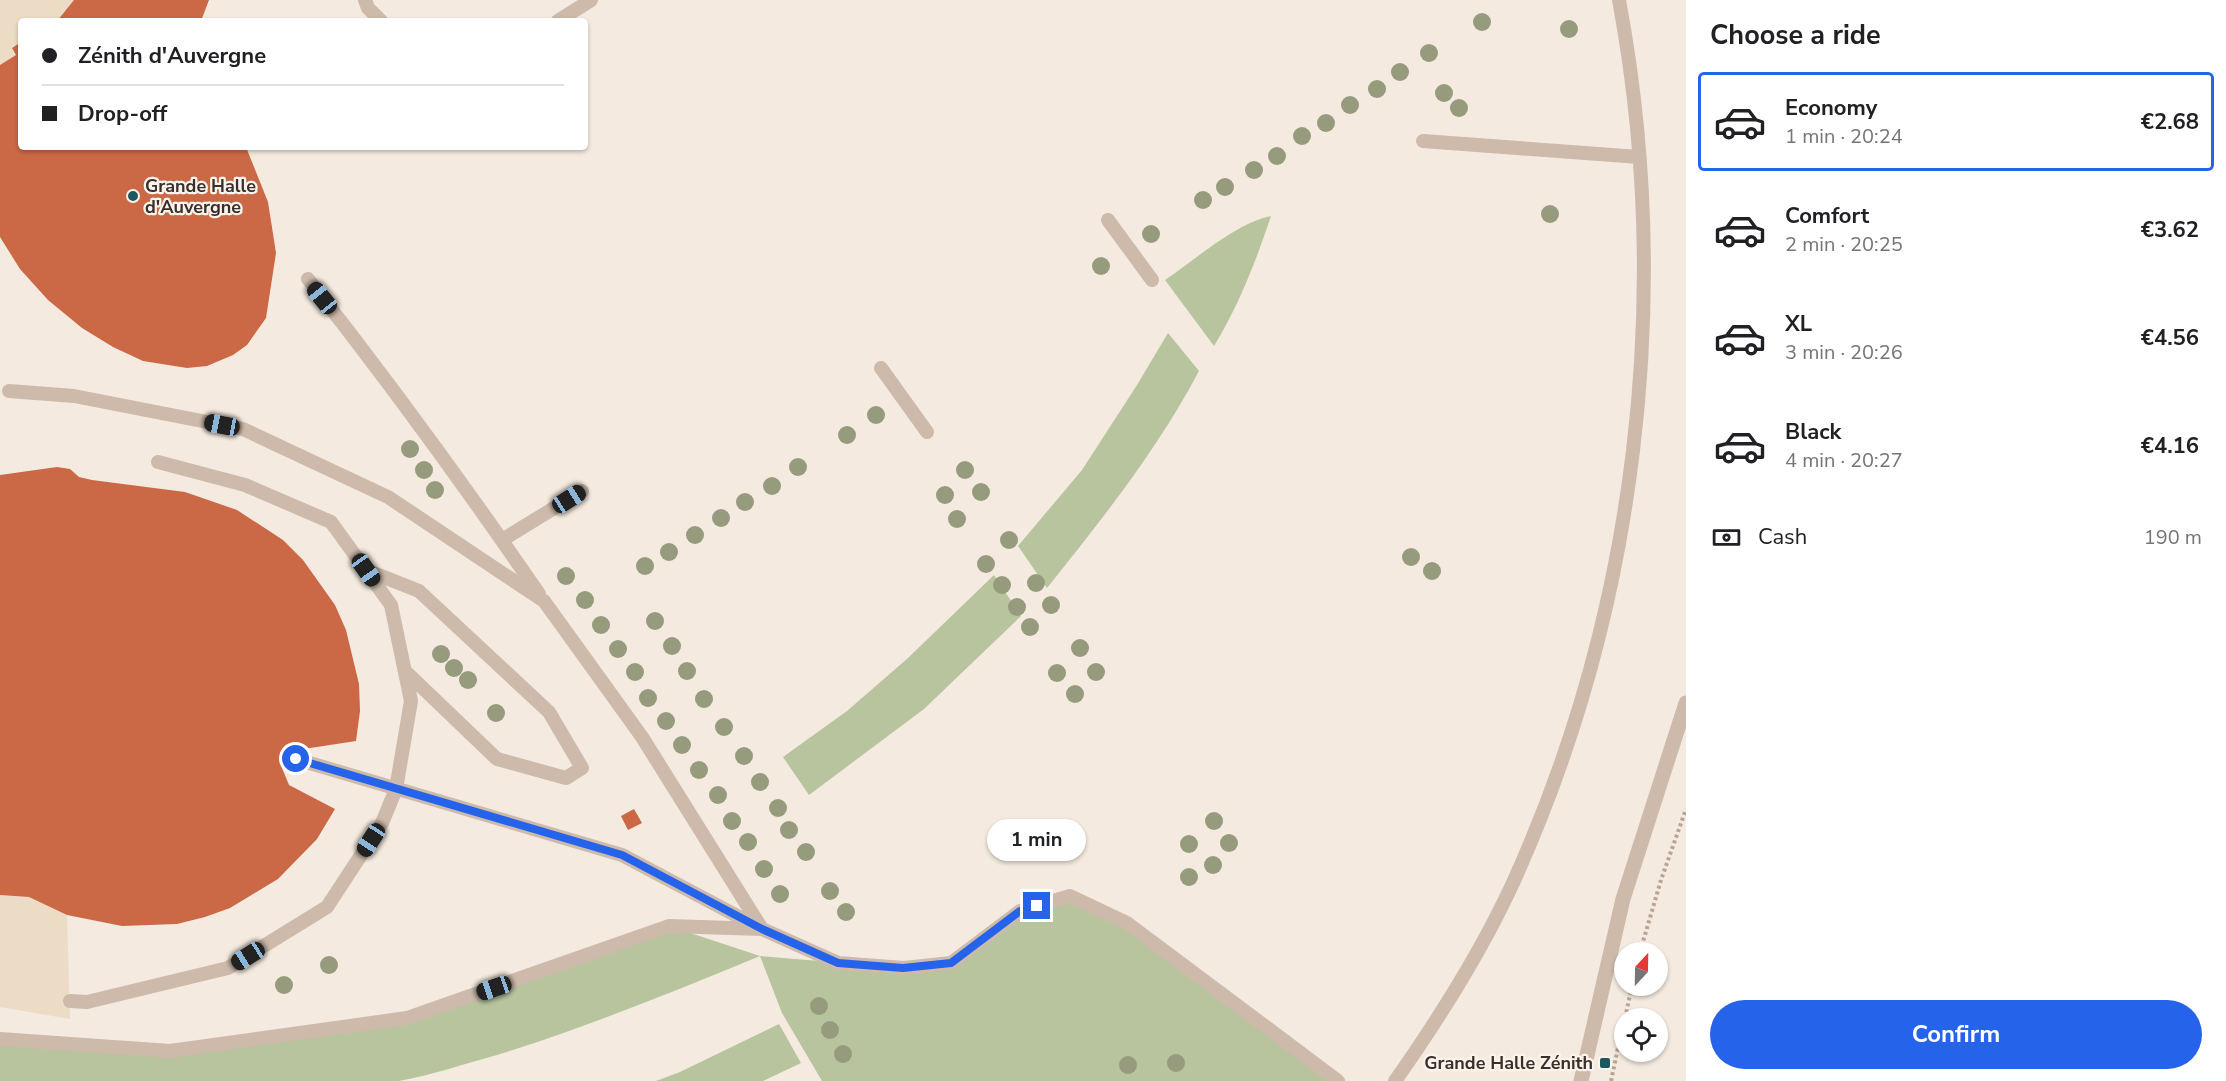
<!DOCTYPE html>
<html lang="en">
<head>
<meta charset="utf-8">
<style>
	body { margin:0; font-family:"Nunito Sans",sans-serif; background:#f2f2f2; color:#202124; height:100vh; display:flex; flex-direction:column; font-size:22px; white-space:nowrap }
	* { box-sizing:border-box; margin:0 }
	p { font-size:20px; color:#757577 }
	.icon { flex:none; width:33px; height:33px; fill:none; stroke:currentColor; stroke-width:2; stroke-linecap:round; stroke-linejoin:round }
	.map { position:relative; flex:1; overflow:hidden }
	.details { display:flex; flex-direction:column; background:#fff; width:540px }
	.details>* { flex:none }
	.banner { position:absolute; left:18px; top:18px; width:570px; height:132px; border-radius:6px; box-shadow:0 2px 4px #0004; display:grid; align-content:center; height:132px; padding:0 24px; background:#fff }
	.needle { width:39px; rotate:22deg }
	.tools { position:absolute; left:1614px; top:942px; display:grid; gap:12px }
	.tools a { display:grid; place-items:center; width:54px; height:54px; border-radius:50%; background:#fff; box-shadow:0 2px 4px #0004; font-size:30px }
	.end { position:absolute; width:27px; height:27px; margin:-14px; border:8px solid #2563eb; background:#fff; box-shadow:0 0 0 3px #fff }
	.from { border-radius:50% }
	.bubble { position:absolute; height:42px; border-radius:21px; background:#fff; box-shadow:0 2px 4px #0004; font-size:20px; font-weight:700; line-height:42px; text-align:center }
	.car { position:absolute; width:18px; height:36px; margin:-18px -9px; border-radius:8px; box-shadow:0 0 4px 2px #0007; background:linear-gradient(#222 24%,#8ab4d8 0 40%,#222 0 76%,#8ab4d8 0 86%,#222 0) }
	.banner b { display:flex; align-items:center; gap:21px; height:57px; font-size:22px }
	.banner b+b { border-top:2px solid #e0e0e0 }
	.banner i { width:15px; height:15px; background:#202124 }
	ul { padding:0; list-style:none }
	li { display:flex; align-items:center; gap:18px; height:99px; margin:0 12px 9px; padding:0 12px; border:3px solid transparent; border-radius:6px }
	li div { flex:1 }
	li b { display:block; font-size:22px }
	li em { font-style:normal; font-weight:700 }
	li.selected { border-color:#2563eb }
	li>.icon { width:54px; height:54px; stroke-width:1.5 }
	h2 { padding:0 24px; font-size:27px; line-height:72px }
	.pay { display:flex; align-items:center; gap:15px; height:66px; padding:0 24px; font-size:22px }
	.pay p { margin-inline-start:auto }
	.primary-button { display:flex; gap:12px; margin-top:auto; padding:12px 24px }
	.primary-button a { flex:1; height:69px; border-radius:36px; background:#2563eb; color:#fff; font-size:24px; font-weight:700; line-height:69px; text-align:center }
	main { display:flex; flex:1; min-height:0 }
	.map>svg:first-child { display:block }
</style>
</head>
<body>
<main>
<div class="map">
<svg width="1686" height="1081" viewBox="0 0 1686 1081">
	<rect width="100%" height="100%" fill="#f4eadf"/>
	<path fill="#b7c49e" d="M1271 216C1256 261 1239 305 1214 346L1165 280C1195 260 1236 223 1271 216Z
		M1168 333 1199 371C1157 450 1103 518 1047 588L1018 546 1082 470 1137 385Z
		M994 575 1021 616 924 709 809 795 783 757 847 711 908 658Z
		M1070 896 1127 923 1338 1081H822L782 1013 760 956C673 992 587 1027 497 1055 464 1064 432 1075 399 1081H0V1039L170 1051 407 1018 669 926 760 956 903 968 951 963 1020 911Z
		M779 1024 801 1063 763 1081H656L680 1072Z"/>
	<path fill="#eddcc5" d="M0 0H74L57 21H21V42L12 48 16 55 0 65Z
		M0 895 29 897 67 915 70 1019 0 1007Z"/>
	<path fill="#cb6846" d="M74 0H209L201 21H57Z
		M21 42V147H246L268 202 276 253 266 318 247 345 233 355 207 366 187 368 143 361 113 347 82 328 48 300 20 269 0 237V65L16 55 12 48Z
		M57 467 70 469 79 477 92 480 185 492 237 510 283 540 303 560 335 605 346 630 359 684 360 711 356 741 297 750 288 754 282 768 289 785 335 809 317 839 278 879 230 908 205 917 177 924 122 926 67 915 29 897 0 895V475Z
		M634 809 642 823 628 830 621 816Z"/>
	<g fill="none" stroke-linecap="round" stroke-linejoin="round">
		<path stroke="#b9a494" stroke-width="4" stroke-dasharray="3 3" stroke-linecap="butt" d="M1640 952 1661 880 1686 809
			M1625 1018 1632 986
			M1611 1081 1624 1019"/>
		<path stroke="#cdbaaa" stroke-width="14" d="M365 0 368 8 381 21
			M558 21 591 0
			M1423 141 1639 157
			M1108 220 1152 280
			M308 279C389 382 465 486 539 594
			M881 368 927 432
			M502 540 582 491
			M366 570 419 591 549 712 582 768 566 778 497 759 405 671
			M296 759 622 855 762 929 838 963 904 968 951 963 1020 911 1070 896 1127 923 1338 1081
			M70 1001 87 1002 228 968 327 907 382 823 396 789 411 701 391 605 331 522 245 485 158 462
			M0 1039 170 1051 407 1018 669 926 762 929 642 737 544 601 388 497 243 429 74 396 9 391
			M1395 1081C1438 1020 1480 954 1512 885 1637 611 1674 296 1619 0"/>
		<path stroke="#cdbaaa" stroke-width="15" d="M1581 1081 1623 899 1686 703"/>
	</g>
	<g fill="#969b7d">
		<circle cx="1482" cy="22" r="9"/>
		<circle cx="1569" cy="29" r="9"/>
		<circle cx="1429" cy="53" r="9"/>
		<circle cx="1400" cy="72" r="9"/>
		<circle cx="1377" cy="89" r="9"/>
		<circle cx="1444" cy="93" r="9"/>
		<circle cx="1350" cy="105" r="9"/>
		<circle cx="1459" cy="108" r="9"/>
		<circle cx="1326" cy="123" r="9"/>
		<circle cx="1302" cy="136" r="9"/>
		<circle cx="1277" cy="156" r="9"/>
		<circle cx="1254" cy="170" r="9"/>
		<circle cx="1225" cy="187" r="9"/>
		<circle cx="1203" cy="200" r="9"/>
		<circle cx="1550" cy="214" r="9"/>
		<circle cx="1151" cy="234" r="9"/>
		<circle cx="1101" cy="266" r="9"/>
		<circle cx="876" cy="415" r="9"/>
		<circle cx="847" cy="435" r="9"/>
		<circle cx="410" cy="449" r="9"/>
		<circle cx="798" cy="467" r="9"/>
		<circle cx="424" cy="470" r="9"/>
		<circle cx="965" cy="470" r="9"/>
		<circle cx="772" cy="486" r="9"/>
		<circle cx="435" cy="490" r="9"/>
		<circle cx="981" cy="492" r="9"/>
		<circle cx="945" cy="495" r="9"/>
		<circle cx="745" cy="502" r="9"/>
		<circle cx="721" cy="518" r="9"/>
		<circle cx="957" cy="519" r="9"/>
		<circle cx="695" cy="535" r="9"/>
		<circle cx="1009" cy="540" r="9"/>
		<circle cx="669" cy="552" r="9"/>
		<circle cx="1411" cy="557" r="9"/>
		<circle cx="986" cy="564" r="9"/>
		<circle cx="645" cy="566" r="9"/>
		<circle cx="1432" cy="571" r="9"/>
		<circle cx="566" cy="576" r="9"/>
		<circle cx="1036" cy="583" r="9"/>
		<circle cx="1002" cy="585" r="9"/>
		<circle cx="585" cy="600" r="9"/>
		<circle cx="1051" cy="605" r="9"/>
		<circle cx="1017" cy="607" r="9"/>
		<circle cx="655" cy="621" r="9"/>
		<circle cx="601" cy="625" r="9"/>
		<circle cx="1030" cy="627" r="9"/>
		<circle cx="672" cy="646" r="9"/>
		<circle cx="1080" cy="648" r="9"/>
		<circle cx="618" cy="649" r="9"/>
		<circle cx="441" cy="654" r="9"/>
		<circle cx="454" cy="668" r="9"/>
		<circle cx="687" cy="671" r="9"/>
		<circle cx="635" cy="672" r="9"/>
		<circle cx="1096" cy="672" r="9"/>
		<circle cx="1057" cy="673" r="9"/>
		<circle cx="468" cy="680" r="9"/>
		<circle cx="1075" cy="694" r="9"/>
		<circle cx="648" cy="698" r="9"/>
		<circle cx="704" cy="699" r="9"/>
		<circle cx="496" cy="713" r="9"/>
		<circle cx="666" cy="721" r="9"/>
		<circle cx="724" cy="727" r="9"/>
		<circle cx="682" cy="745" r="9"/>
		<circle cx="744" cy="756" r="9"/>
		<circle cx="699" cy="770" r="9"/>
		<circle cx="760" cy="782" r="9"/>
		<circle cx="718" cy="795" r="9"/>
		<circle cx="778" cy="808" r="9"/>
		<circle cx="732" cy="821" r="9"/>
		<circle cx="1214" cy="821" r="9"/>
		<circle cx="789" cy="830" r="9"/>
		<circle cx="748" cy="842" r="9"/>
		<circle cx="1229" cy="843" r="9"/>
		<circle cx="1189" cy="844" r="9"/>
		<circle cx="806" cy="852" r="9"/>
		<circle cx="1213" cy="865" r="9"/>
		<circle cx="764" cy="869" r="9"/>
		<circle cx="1189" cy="877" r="9"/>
		<circle cx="830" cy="891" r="9"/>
		<circle cx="780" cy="894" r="9"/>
		<circle cx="846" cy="912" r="9"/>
		<circle cx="329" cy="965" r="9"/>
		<circle cx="284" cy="985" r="9"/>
		<circle cx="819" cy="1006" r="9"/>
		<circle cx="830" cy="1030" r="9"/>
		<circle cx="843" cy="1054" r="9"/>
		<circle cx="1176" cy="1063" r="9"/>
		<circle cx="1128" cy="1065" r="9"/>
	</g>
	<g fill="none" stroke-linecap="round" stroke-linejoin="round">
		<path stroke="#2563eb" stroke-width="8" d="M296 759 622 855 762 929 838 963 903 968 951 963 1020 911 1037 906"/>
	</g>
	<g fill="#1d595e" stroke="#fbf4ec" stroke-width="2">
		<circle cx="133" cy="196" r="6"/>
		<rect x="1599" y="1057" width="12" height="12" rx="3"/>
	</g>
	<g text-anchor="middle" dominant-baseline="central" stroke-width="4.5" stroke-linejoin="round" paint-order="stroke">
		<g font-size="18" font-weight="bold" fill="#3a2f2a" stroke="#fbf4ec" text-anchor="start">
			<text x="145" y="186">Grande Halle<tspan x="145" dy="21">d'Auvergne</tspan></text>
			<text x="1593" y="1063" text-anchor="end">Grande Halle Zénith</text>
		</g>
	</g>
</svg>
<div class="tools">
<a><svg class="needle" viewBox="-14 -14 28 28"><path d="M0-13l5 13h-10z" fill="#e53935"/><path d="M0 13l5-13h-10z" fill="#757577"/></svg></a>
<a><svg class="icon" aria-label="locate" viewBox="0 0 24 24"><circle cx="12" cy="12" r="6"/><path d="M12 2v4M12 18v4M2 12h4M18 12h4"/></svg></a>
</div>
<i class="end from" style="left:296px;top:759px"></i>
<i class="end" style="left:1037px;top:906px"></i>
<div class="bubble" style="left:987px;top:819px;width:99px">1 min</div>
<i class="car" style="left:322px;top:298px;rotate:321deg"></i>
<i class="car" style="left:222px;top:425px;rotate:281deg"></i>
<i class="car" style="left:569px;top:499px;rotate:58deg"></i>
<i class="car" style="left:366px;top:570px;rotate:145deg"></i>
<i class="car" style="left:371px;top:840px;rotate:213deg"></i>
<i class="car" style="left:248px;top:956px;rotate:238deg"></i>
<i class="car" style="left:494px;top:988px;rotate:251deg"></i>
<div class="banner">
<b><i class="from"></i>Zénith d'Auvergne</b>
<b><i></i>Drop-off</b>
</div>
</div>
<section class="details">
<h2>Choose a ride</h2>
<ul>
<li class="selected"><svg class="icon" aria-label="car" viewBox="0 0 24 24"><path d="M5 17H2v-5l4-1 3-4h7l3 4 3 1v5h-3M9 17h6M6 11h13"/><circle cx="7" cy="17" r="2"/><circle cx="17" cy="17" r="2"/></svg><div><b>Economy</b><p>1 min · 20:24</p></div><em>€2.68</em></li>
<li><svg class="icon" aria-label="car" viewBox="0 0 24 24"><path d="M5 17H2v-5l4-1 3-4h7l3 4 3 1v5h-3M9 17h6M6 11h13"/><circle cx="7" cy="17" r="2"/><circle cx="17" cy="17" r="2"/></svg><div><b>Comfort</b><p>2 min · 20:25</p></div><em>€3.62</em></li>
<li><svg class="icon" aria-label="car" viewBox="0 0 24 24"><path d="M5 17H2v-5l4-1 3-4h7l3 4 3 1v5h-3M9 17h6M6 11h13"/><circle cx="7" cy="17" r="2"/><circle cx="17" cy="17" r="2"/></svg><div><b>XL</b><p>3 min · 20:26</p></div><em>€4.56</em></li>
<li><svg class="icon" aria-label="car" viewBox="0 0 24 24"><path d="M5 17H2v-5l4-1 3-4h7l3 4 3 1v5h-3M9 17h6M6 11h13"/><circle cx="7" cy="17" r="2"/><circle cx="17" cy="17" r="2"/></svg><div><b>Black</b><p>4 min · 20:27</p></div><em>€4.16</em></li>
</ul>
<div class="pay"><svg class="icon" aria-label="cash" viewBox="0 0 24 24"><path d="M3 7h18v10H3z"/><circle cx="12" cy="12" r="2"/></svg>Cash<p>190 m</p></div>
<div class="primary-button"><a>Confirm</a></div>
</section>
</main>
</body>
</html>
